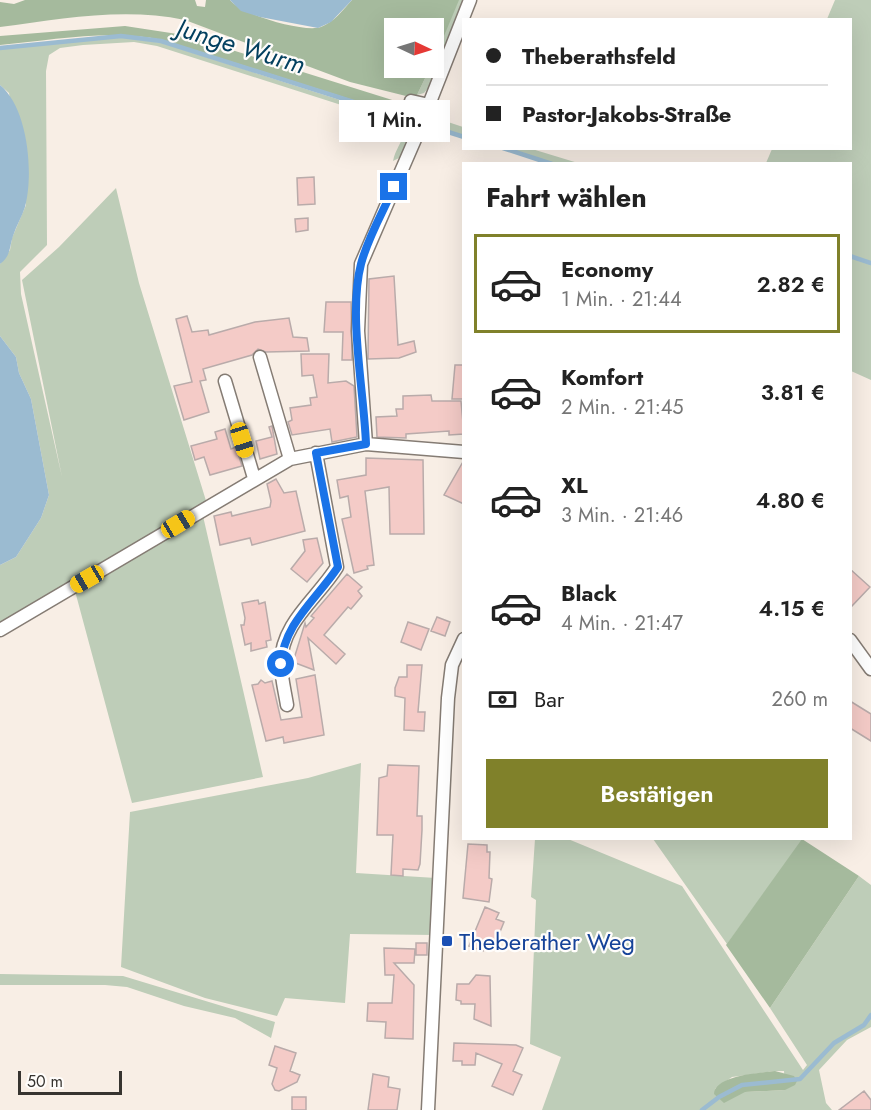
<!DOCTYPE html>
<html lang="de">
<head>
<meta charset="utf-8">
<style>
	body { margin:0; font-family:Jost,sans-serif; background:#f2f2f2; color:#222; height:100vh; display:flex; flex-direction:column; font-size:22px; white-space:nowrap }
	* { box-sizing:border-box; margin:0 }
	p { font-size:20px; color:#767676 }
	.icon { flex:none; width:33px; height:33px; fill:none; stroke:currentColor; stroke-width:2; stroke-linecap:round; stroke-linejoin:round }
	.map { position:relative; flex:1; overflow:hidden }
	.details { position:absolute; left:462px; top:162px; width:390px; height:678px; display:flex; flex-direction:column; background:#fff; border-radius:0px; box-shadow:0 6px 24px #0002 }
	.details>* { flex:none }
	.banner { position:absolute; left:462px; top:18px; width:390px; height:132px; border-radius:0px; box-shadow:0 6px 24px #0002; display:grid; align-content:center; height:132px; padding:0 24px; background:#fff }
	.needle { width:39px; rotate:94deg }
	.controls { position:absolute; left:384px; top:18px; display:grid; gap:12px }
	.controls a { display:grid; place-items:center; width:60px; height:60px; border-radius:0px; background:#fff; box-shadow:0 6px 24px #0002; font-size:30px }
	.scale { position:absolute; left:18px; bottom:15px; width:104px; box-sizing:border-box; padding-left:6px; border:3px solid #373430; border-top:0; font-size:16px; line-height:21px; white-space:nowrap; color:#373430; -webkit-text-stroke:4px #fffdfb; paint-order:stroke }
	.end { position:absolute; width:27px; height:27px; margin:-14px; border:8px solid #1a73e8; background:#fff; box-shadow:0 0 0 3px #fff }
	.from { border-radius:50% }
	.bubble { position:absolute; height:42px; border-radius:0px; background:#fff; box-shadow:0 6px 24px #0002; font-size:20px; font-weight:600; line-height:42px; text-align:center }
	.car { position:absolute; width:18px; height:36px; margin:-18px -9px; border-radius:8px; box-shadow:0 0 4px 2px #0007; background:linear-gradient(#f5c518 24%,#345 0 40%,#f5c518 0 76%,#345 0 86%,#f5c518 0) }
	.banner b { display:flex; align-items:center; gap:21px; height:57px; font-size:22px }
	.banner b+b { border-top:2px solid #e0e0e0 }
	.banner i { width:15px; height:15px; background:#222 }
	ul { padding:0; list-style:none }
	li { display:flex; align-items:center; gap:18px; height:99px; margin:0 12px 9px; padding:0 12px; border:3px solid transparent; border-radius:0px }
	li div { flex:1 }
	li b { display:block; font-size:22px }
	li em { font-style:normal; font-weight:600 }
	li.active { border-color:#80812a }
	li>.icon { width:54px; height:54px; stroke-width:1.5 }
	h2 { padding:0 24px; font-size:27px; line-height:72px }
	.pay { display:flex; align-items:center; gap:15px; height:66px; padding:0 24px; font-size:22px }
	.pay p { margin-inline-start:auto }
	.primary-button { display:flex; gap:12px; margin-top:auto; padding:12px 24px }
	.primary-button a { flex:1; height:69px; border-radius:0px; background:#80812a; color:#fff; font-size:24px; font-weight:600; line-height:69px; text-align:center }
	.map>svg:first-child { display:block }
</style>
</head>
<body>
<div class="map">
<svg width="871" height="1110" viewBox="0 0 871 1110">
	<rect width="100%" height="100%" fill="#f8eee5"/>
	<path fill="#becdb8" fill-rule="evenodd" d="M457 0H463L431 85 424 93 417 95 430 68H434V60Z
		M835 0H871V380L851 371 850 164 766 163 772 149 850 148V20L827 19Z
		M121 37 162 43 415 124 401 157 393 161C397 141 414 136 388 120L157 46 134 42 83 45 60 48 49 55 46 71 47 245 20 272 21 294 62 477 22 280 59 247 116 188 139 283 207 504 0 625V565L16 557 41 518 49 495 31 399 19 373 16 357 0 336V264L10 250 12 238 26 205 9 93 0 85V49Z
		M430 116 463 127V137L430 127Z
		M500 149H532L578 163H548Z
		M203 516 263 777 132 803 75 591Z
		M361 763 356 873 436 878 435 935 350 934 345 1003 285 998 277 1016 205 998 121 967 130 812 308 778Z
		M535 839H568L682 886 803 1070 807 1065 770 1008 859 876 871 885V1027L847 1040 819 1070 826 1103 832 1110H542L561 1057 530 1044 536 900 531 897ZM775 1071H784L785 1090 745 1092 715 1089 732 1077Z
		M653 839H803L727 944Z
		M0 974 123 976 275 1022 271 1038 235 1018 184 1006 127 987 105 985H0Z"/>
	<path fill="#a5ba9d" d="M25 0H195L197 6 205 7 206 0H230C240 14 304 33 321 27 334 22 343 10 352 0H459L434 60V28H394V68H430L417 95 414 98 350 82 185 20C123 7 62 19 0 27V2L14 4Z
		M125 26 184 35 421 109 416 120 163 40C109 29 54 40 0 45V36Z
		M802 839 859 876 770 1008 726 945Z
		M775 1071 794 1076 797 1081 795 1085 785 1090 745 1092 724 1103 714 1094C715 1075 760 1073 775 1071Z"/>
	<path fill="#9bbbd1" d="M230 0H352L331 22 318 28 260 17 241 11Z
		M0 85C28 108 34 173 25 207 22 217 16 226 13 236 9 248 11 256 0 264Z
		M0 336 16 357 19 373 31 399 49 495 41 518 16 557 0 565Z"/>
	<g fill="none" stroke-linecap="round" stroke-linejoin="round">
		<path stroke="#9bbbd1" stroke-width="4.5" d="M0 48 121 36 161 41 464 137
			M503 148 552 164
			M850 256 871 263
			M702 1110 719 1097 742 1085 800 1079 834 1043 864 1025 871 1015"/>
	</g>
	<path fill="#f4cbc7" stroke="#b9abaa" stroke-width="1.5" d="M314 177 315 204 298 205 297 178Z
		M308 218V230L296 232 295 219Z
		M394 276 398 345 414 341 416 352 399 358 368 359 369 279Z
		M326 302H351L352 360H342L343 332H324Z
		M187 316 192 332 208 330 209 335 255 322 289 318 293 337 307 338 309 351 266 352 258 349 252 355 203 369 206 380 200 381 209 412 184 420 174 386 192 382 176 319Z
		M301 354H329L328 383 346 381 354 386 357 437 332 442 330 429 292 435 288 422 292 420 290 408 311 405 310 398 317 397 313 375 302 376Z
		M455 365H464V399H452Z
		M431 395 432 401H461L464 434 449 435V431L406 434V438L377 437 376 417 397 416 396 409H403V396Z
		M272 426 277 454 260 459 256 441 272 437 269 427Z
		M225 429 231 449 236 447 242 466 210 475 204 457 195 460 191 446 217 439 215 432Z
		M366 458 423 460 424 534H390L389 487 365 491 374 565 367 566 368 569 354 573 342 519 351 517 348 496 340 498 337 480 366 475Z
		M464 460V504L444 495Z
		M276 479 284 493 296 491 305 531 252 545 250 538 220 545 214 516 231 512 232 516 270 507 271 501 267 484Z
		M317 538 323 563 307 582 291 569 305 551 303 540Z
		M850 569 870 587 850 608Z
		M347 574 362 587 358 591 362 596 351 609 348 607 324 635 345 654 336 664 308 638 314 670 293 662 305 623 306 627 314 618 311 616Z
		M258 600 259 604 265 602 271 640 266 641 267 647 251 651V643L245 645 241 625H244L245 618 242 603Z
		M437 617 450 622 445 636 431 631Z
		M408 622 429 629 421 650 401 642Z
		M407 665H422L418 712H425L424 731 404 730 405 698 395 696V688L399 677H407Z
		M315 675 324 735 284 743 283 737 266 741 252 685 258 684 261 680 265 683 272 681 281 720 302 717 296 679Z
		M850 701 871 714V741L850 728Z
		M388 765 419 766 417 816H422V830L420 864 418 870 403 869V876L391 875 393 835H377L379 778 387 776Z
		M468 844 487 845V852H490L489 878 492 879 489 902 463 898Z
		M485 907 499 913 496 919 504 922 493 949 485 946 483 951 469 946Z
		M416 943H427V955H416Z
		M384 948 415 949 414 963H394L414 985 413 1039 385 1038 386 1022 367 1021 368 1003H392L394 975H385Z
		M476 975 490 976 491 1026 474 1019 475 1004H461V1001L456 1000 457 984H469Z
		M454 1043 516 1045 523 1048 513 1071 522 1075 513 1095 492 1086 502 1064 476 1053 475 1065H462V1061H453Z
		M275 1046 296 1053 290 1071 300 1075 297 1082 279 1091 275 1090 272 1084 277 1068 269 1065Z
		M373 1074 389 1077 388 1087 400 1089 397 1110H368Z
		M864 1091 871 1100V1110H839Z
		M292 1097H306V1110H292Z"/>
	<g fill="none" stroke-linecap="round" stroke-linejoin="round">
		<defs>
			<path id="street" d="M411 101 429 105
				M260 357 290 459
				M225 381 254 478
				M366 444 464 452
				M0 630 290 459 366 444 358 331 361 264 419 130 470 0
				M850 640 871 669
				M287 705C285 692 281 677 281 663 281 623 318 598 337 567L316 453
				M428 1110 448 698 452 665 464 639"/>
		</defs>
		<use href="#street" stroke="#857c74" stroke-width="15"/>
		<use href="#street" stroke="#fff" stroke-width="12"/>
	</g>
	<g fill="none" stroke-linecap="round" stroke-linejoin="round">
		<path stroke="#1a73e8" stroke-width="8" d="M281 664C284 623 316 600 338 567L316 453 366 444C364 391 348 314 361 264 368 237 383 212 394 187"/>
	</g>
	<rect fill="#1a4fb4" stroke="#fffdfb" stroke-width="2" x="441" y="935" width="12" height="12" rx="3"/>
	<g text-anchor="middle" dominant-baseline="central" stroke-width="4.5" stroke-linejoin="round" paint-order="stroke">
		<g font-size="24" fill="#164399" stroke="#fffdfb" text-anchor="start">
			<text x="459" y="941">Theberather Weg</text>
		</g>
		<g font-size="26" font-style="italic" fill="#04405f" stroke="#fffdfb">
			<text transform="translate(241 46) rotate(17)">Junge Wurm</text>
		</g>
	</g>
</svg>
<div class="controls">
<a><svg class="needle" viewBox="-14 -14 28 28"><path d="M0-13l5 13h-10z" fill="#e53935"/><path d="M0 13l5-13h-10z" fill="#767676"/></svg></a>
</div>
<div class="scale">50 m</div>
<i class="end from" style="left:281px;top:664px"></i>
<i class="end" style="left:394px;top:187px"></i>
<div class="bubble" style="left:339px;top:100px;width:111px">1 Min.</div>
<i class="car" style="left:242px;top:440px;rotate:163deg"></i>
<i class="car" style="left:178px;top:524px;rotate:59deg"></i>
<i class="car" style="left:87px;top:579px;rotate:240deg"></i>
<div class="banner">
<b><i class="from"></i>Theberathsfeld</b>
<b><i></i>Pastor-Jakobs-Straße</b>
</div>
<section class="details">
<h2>Fahrt wählen</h2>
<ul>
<li class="active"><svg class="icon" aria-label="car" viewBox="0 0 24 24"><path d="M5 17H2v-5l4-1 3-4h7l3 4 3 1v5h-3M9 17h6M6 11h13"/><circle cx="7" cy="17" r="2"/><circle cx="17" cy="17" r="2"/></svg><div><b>Economy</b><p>1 Min. · 21:44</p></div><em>2.82 €</em></li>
<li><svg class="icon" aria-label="car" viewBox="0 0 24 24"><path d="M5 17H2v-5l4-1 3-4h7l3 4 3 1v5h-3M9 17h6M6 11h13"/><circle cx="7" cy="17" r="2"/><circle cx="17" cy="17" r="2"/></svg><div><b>Komfort</b><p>2 Min. · 21:45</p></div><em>3.81 €</em></li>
<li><svg class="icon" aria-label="car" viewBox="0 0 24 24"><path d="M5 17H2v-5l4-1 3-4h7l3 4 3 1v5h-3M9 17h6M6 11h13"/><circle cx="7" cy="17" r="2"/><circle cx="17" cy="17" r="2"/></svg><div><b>XL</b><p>3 Min. · 21:46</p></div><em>4.80 €</em></li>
<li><svg class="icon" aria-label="car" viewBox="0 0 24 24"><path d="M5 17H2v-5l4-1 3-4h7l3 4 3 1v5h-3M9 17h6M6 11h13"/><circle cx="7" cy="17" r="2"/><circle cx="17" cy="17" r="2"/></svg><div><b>Black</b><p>4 Min. · 21:47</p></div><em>4.15 €</em></li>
</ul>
<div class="pay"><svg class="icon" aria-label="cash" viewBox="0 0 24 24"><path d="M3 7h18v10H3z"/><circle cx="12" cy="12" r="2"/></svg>Bar<p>260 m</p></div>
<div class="primary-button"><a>Bestätigen</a></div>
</section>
</div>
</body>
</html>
